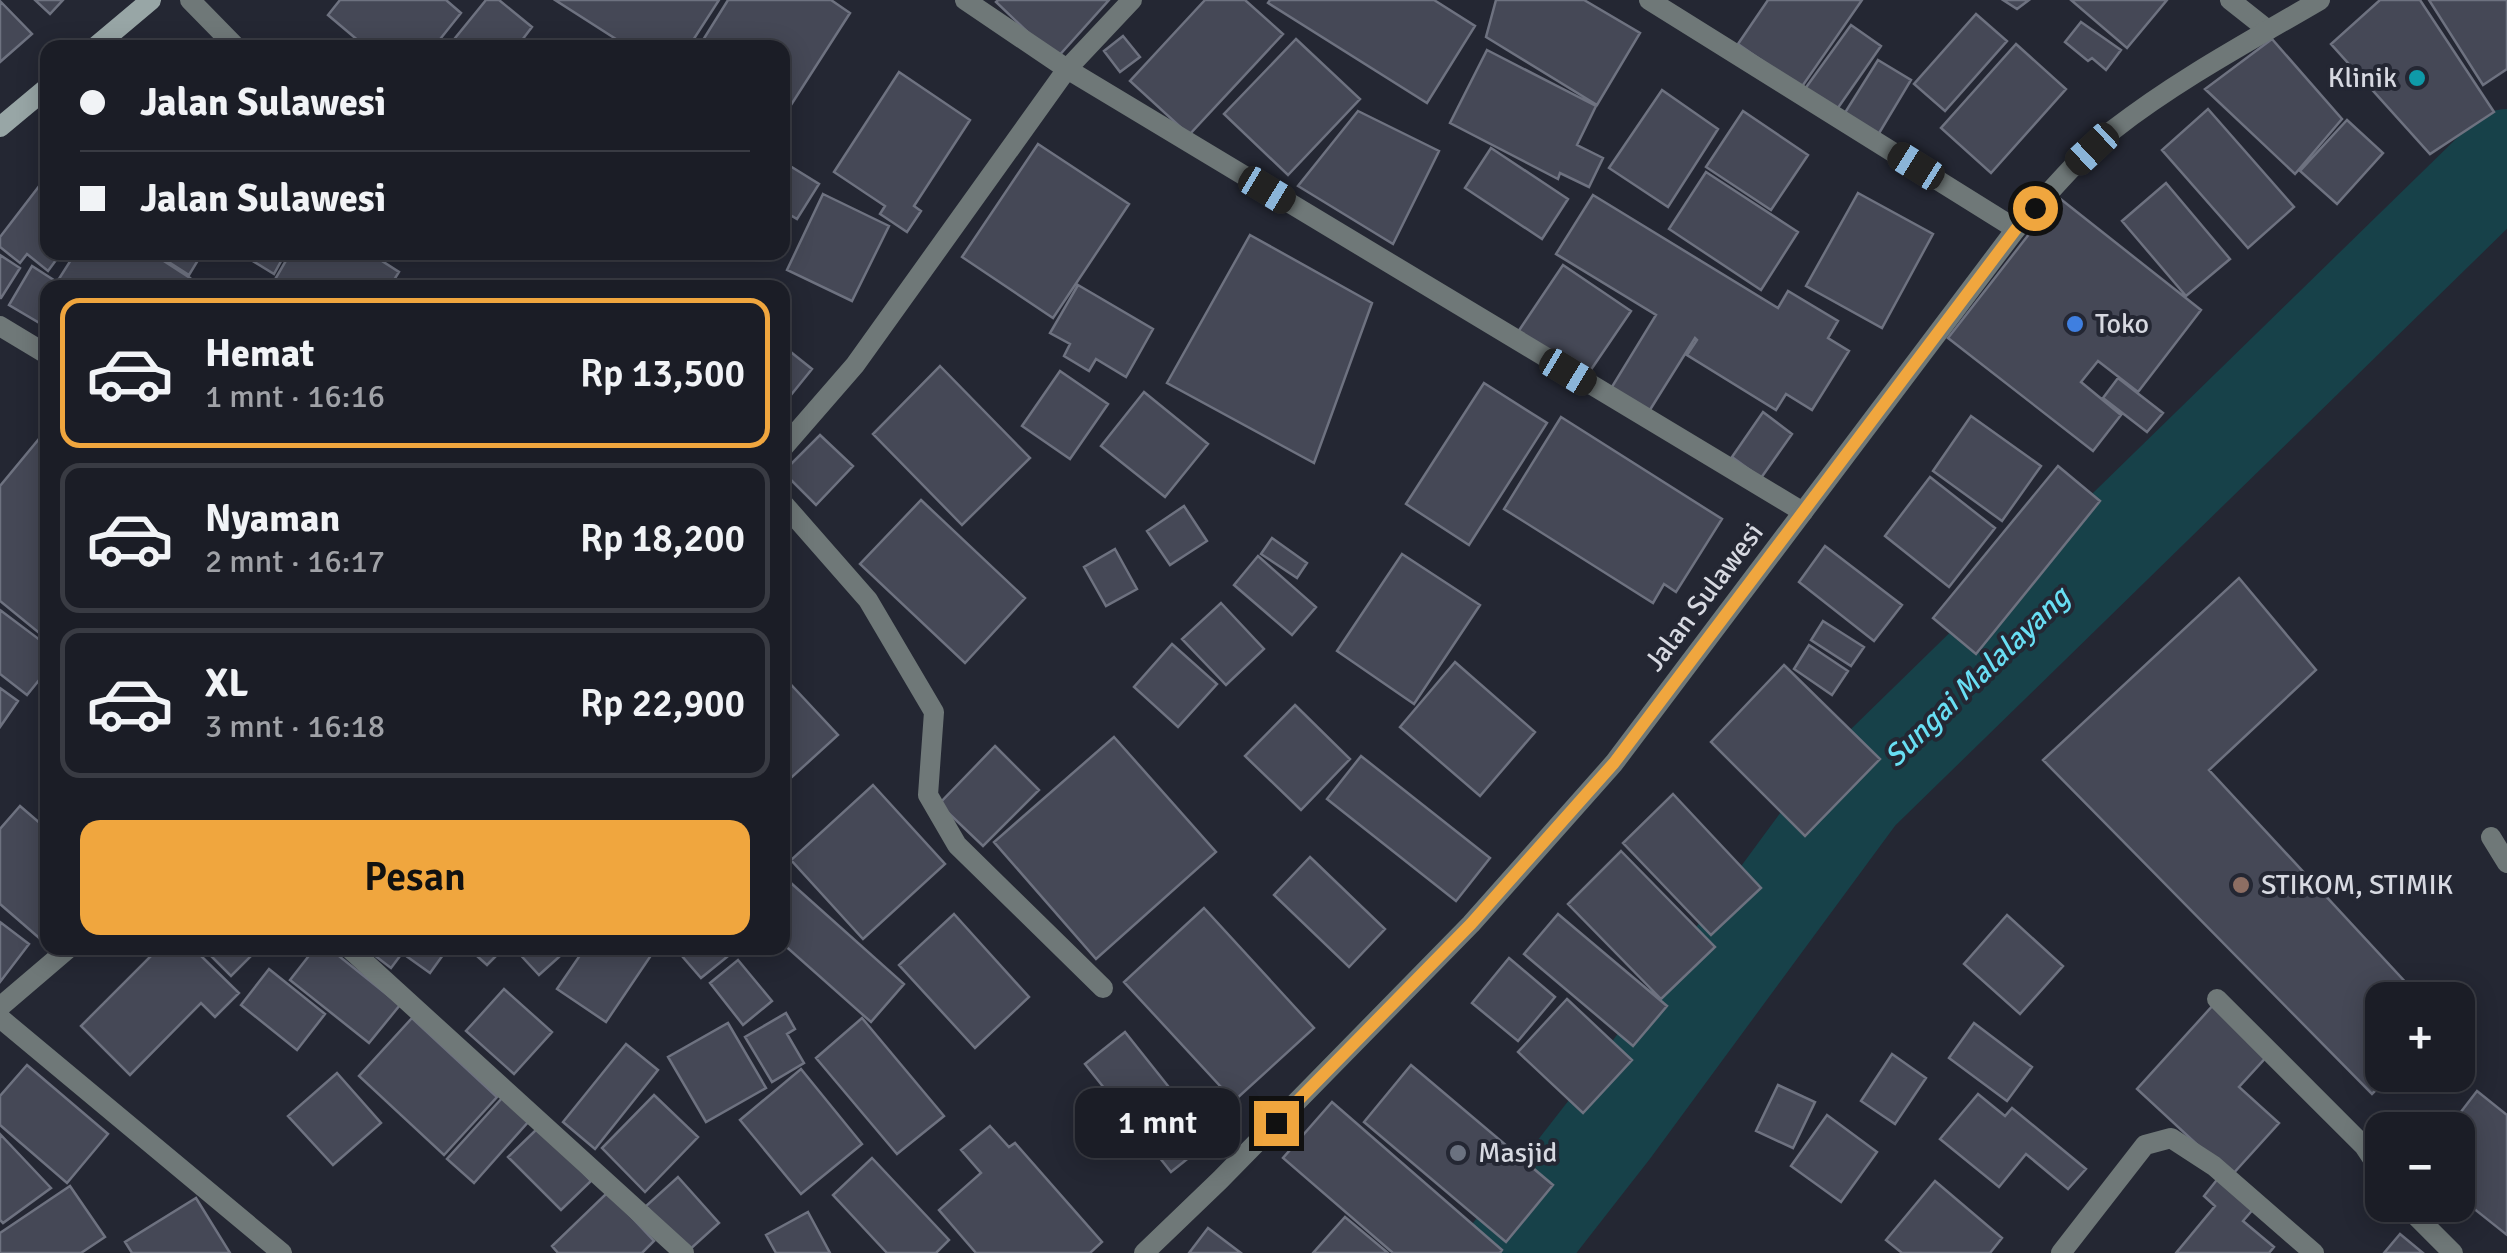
<!DOCTYPE html>
<html lang="id">
<head>
<meta charset="utf-8">
<style>
	body { margin:0; font-family:Signika,sans-serif; background:#282a32; color:#f1f3f6; height:100vh; display:flex; flex-direction:column; font-size:38px; white-space:nowrap }
	* { box-sizing:border-box; margin:0 }
	p { font-size:32px; color:#a0a2a7 }
	.icon { flex:none; width:55px; height:55px; fill:none; stroke:currentColor; stroke-width:2; stroke-linecap:round; stroke-linejoin:round }
	.map { position:relative; flex:1; overflow:hidden }
	.panel { position:absolute; left:40px; top:280px; width:750px; height:675px; display:flex; flex-direction:column; background:#1b1d26; border-radius:20px; box-shadow:0 5px 25px #0003,0 0 0 2px #393b43 }
	.panel>* { flex:none }
	.guide { position:absolute; left:40px; top:40px; width:750px; height:220px; border-radius:20px; box-shadow:0 5px 25px #0003,0 0 0 2px #393b43; display:grid; align-content:center; height:220px; padding:0 40px; background:#1b1d26 }
	.controls { position:absolute; left:2365px; top:982px; display:grid; gap:20px }
	.controls a { display:grid; place-items:center; width:110px; height:110px; border-radius:20px; background:#1b1d26; box-shadow:0 5px 25px #0003,0 0 0 2px #393b43; font-size:50px }
	.end { position:absolute; width:45px; height:45px; margin:-22px; border:12px solid #f0a63e; background:#111; box-shadow:0 0 0 5px #111 }
	.from { border-radius:50% }
	.bubble { position:absolute; height:70px; border-radius:20px; background:#1b1d26; box-shadow:0 5px 25px #0003,0 0 0 2px #393b43; font-size:32px; font-weight:600; line-height:70px; text-align:center }
	.car { position:absolute; width:30px; height:60px; margin:-30px -15px; border-radius:12px; box-shadow:0 0 8px 2px #0007; background:linear-gradient(#222 24%,#8ab4d8 0 40%,#222 0 76%,#8ab4d8 0 86%,#222 0) }
	.guide b { display:flex; align-items:center; gap:35px; height:95px; font-size:38px }
	.guide b+b { border-top:2px solid #393b43 }
	.guide i { width:25px; height:25px; background:#f1f3f6 }
	ul { padding:18px 0 0; list-style:none }
	li { display:flex; align-items:center; gap:30px; height:150px; margin:0 20px 15px; padding:0 20px; border:5px solid #393b43; border-radius:20px }
	li div { flex:1 }
	li b { display:block; font-size:38px }
	li em { font-style:normal; font-weight:600 }
	li.active { border-color:#f0a63e }
	li>.icon { width:90px; height:90px; stroke-width:1.5 }
	.button { display:flex; gap:20px; margin-top:auto; padding:20px 40px }
	.button a { flex:1; height:115px; border-radius:20px; background:#f0a63e; color:#111; font-size:40px; font-weight:600; line-height:115px; text-align:center }
	.map>svg:first-child { display:block }
</style>
</head>
<body>
<div class="map">
<svg width="2507" height="1253" viewBox="0 0 2507 1253">
	<rect width="100%" height="100%" fill="#242733"/>
	<g fill="none" stroke-linecap="round" stroke-linejoin="round">
		<path stroke="#174149" stroke-width="100" d="M1513 1253 1609 1130 1857 793 2507 159"/>
	</g>
	<path fill="#454856" stroke="#6e7280" stroke-width="2.5" d="M35 0H63L50 14Z
		M340 0H446L461 13 433 48H367L328 15Z
		M486 0H499L532 27 516 48H447Z
		M555 0H719L688 48H630Z
		M728 0H831L850 13 782 119V48H698Z
		M998 0H1109L1056 59 996 2Z
		M1205 0H1245L1283 34 1189 135 1130 81Z
		M1270 0H1434L1475 26 1427 103 1268 3Z
		M1496 0H1584L1640 33 1597 105 1486 37Z
		M1768 0H1862L1801 88 1738 44Z
		M2003 0H2029L2017 9Z
		M2071 0H2167L2127 48Z
		M2380 0H2420L2494 112 2430 154 2331 44Z
		M2429 0H2507V69L2483 85Z
		M0 1 32 34 0 62Z
		M1976 14 2007 41 1945 111 1914 84Z
		M2081 22 2121 50 2106 70 2092 58 2088 61 2065 42Z
		M1851 25 1881 46 1833 115 1802 93Z
		M1123 36 1140 57 1120 72 1104 51Z
		M1296 39 1360 99 1288 175 1224 114Z
		M2272 39 2342 119 2295 174 2205 89Z
		M2016 44 2066 89 1991 173 1941 128Z
		M1487 50 1596 106 1577 145 1603 158 1589 187 1560 173 1558 179 1450 123Z
		M1878 60 1911 80 1875 140 1841 119Z
		M899 72 970 120 914 206 921 211 907 232 880 214 885 206 834 172Z
		M1662 90 1718 129 1668 207 1609 168Z
		M2208 109 2294 207 2248 248 2162 150Z
		M1358 111 1439 151 1393 244 1298 186Z
		M1743 111 1808 155 1771 210 1706 167Z
		M2347 120 2383 153 2337 204 2300 171Z
		M1038 144 1129 204 1053 318 962 257Z
		M1491 148 1568 199 1542 239 1465 188Z
		M782 161 819 184 797 219 782 210Z
		M1706 172 1798 232 1761 290 1669 229Z
		M2166 183 2230 259 2186 296 2122 221Z
		M40 185 48 190V252H62L48 271 27 254 20 263 0 247V237Z
		M1858 193 1933 234 1882 328 1806 286Z
		M823 194 889 226 852 301 787 270Z
		M1593 195 1778 308 1788 291 1838 321 1828 338 1849 351 1812 410 1786 394 1776 410 1687 355 1697 340 1695 338 1648 413 1610 390 1656 315 1556 254Z
		M2058 197 2201 310 2138 392 2098 361 2081 382 2121 415 2093 451 1948 338Z
		M1250 235 1372 303 1314 463 1167 383Z
		M76 252H150L190 278 184 288H48V328L9 305 32 266 57 282Z
		M153 252H203L189 275Z
		M238 252H286L274 274Z
		M291 252H368L399 272 389 288H270Z
		M0 255 20 268 1 298H0Z
		M1563 265 1631 311 1586 377 1518 332Z
		M1078 285 1153 329 1126 377 1096 359 1089 371 1064 356 1070 344 1050 333Z
		M782 345 812 369 782 406Z
		M940 366 1030 458 962 525 873 434Z
		M1060 371 1108 404 1070 459 1022 426Z
		M2118 378 2163 413 2147 432 2103 398Z
		M1484 383 1547 423 1469 545 1406 504Z
		M1144 392 1208 444 1165 497 1101 446Z
		M1763 412 1792 434 1761 478 1732 457Z
		M1971 416 2041 466 2002 521 1933 471Z
		M1561 417 1722 519 1676 592 1664 584 1653 603 1504 509Z
		M48 428V640L0 601V486Z
		M820 435 853 466 816 505 783 472Z
		M2058 466 2100 501 1976 654 1933 618Z
		M1930 477 1995 528 1949 587 1885 536Z
		M921 500 1025 598 965 663 860 564Z
		M1184 506 1207 541 1170 565 1147 531Z
		M1272 538 1307 563 1297 578 1261 554Z
		M1825 546 1902 605 1874 641 1799 582Z
		M1115 549 1137 589 1106 606 1084 567Z
		M1402 554 1480 605 1414 704 1337 651Z
		M1258 556 1316 607 1292 635 1234 585Z
		M2239 578 2316 670 2209 770 2422 1000H2382V1075H2391L2372 1094 2043 760Z
		M1221 603 1264 649 1226 685 1182 639Z
		M0 610 48 646V669L27 695 0 674Z
		M1823 621 1864 647 1851 666 1811 640Z
		M1172 644 1217 684 1178 727 1134 687Z
		M1809 645 1848 671 1832 695 1794 669Z
		M1455 662 1535 732 1480 796 1400 727Z
		M1784 665 1880 759 1805 836 1711 742Z
		M782 675 838 735 782 786Z
		M0 688 18 701 0 727Z
		M1295 705 1350 759 1301 810 1245 756Z
		M1114 737 1216 852 1096 959 994 842Z
		M995 746 1039 790 983 846 939 804Z
		M1361 756 1490 858 1456 901 1327 799Z
		M873 785 945 864 863 939 791 860Z
		M1673 794 1761 888 1711 935 1623 843Z
		M20 806 48 830 45 943 0 904V829Z
		M1621 851 1715 947 1661 999 1568 904Z
		M1310 857 1385 929 1349 967 1274 895Z
		M782 875 904 984 871 1022 782 943Z
		M1204 908 1314 1028 1234 1101 1124 982Z
		M954 914 1029 997 975 1048 899 965Z
		M1558 914 1667 1006 1633 1046 1524 954Z
		M2007 915 2063 966 2020 1014 1964 964Z
		M0 922 29 944 0 982Z
		M145 948H193L239 993 215 1017 201 1003 130 1075 81 1026 152 955Z
		M203 948H259L231 976Z
		M315 948H329L400 1005 369 1043 290 980Z
		M365 948H389L400 956 391 968Z
		M395 948H448L430 973Z
		M468 948H504L487 965Z
		M514 948H569L539 975Z
		M585 948H656L606 1022 557 989Z
		M675 948H738L701 978Z
		M1509 958 1555 997 1518 1041 1472 1003Z
		M738 960 772 1001 743 1025 710 983Z
		M269 969 325 1014 297 1050 241 1005Z
		M504 989 552 1032 514 1074 466 1031Z
		M1567 999 1632 1060 1583 1113 1518 1052Z
		M2215 1003 2270 1053 2239 1087 2279 1123 2231 1176 2137 1089Z
		M786 1013 795 1029 787 1034 804 1063 772 1082 745 1037Z
		M412 1018 497 1097 444 1155 359 1076Z
		M862 1018 944 1116 897 1154 816 1058Z
		M728 1023 766 1088 706 1122 668 1057Z
		M1974 1023 2032 1067 2007 1101 1949 1058Z
		M1125 1032 1211 1140 1171 1172 1085 1064Z
		M626 1044 658 1070 595 1149 563 1122Z
		M1892 1054 1926 1078 1895 1124 1861 1101Z
		M27 1065 108 1134 67 1183 0 1125V1096Z
		M1411 1065 1553 1185 1506 1242 1364 1122Z
		M801 1069 862 1144 801 1194 740 1120Z
		M337 1073 381 1123 333 1165 288 1116Z
		M1778 1085 1815 1102 1793 1148 1756 1131Z
		M2477 1091 2507 1115V1235L2458 1196V1130H2447Z
		M1978 1094 2005 1116 2012 1108 2086 1169 2068 1189 2026 1154 1999 1187 1940 1139Z
		M654 1095 698 1137 645 1192 602 1148Z
		M503 1097 529 1121 474 1183 447 1159Z
		M1332 1102 1502 1250 1500 1253H1393L1283 1158Z
		M1827 1115 1877 1152 1841 1202 1791 1166Z
		M990 1126 1009 1147 1015 1143 1102 1242 1090 1253H976L939 1210 981 1173 961 1150Z
		M539 1127 591 1181 561 1210 508 1157Z
		M0 1134 51 1188 3 1223 0 1220Z
		M872 1158 949 1240 936 1253H887L833 1195Z
		M2220 1176 2256 1206 2243 1221 2274 1247 2269 1253H2176L2215 1206 2204 1196Z
		M678 1177 719 1223 687 1252 646 1206Z
		M1935 1181 2002 1238 1990 1253H1902L1886 1240Z
		M70 1186 105 1237 81 1253H0V1233Z
		M608 1192 654 1241 642 1253H558L552 1246Z
		M196 1198 230 1253H132L125 1242Z
		M808 1212 830 1253H776L766 1235Z
		M1345 1217 1388 1253H1313Z
		M1208 1228 1241 1253H1189Z
		M2400 1234 2423 1253H2384Z"/>
	<g fill="none" stroke-linecap="round" stroke-linejoin="round">
		<path stroke="#6f7878" stroke-width="20" d="M190 0 237 48
			M965 0 1067 69 1803 512
			M1649 0 2016 229
			M2230 0 2268 30
			M0 326 48 355
			M782 449 855 365 1067 69 1132 0
			M782 502 868 600 934 712 928 795 957 845 1103 988
			M2491 837 2507 863
			M349 948 684 1253
			M2217 999 2364 1146 2382 1173
			M0 1007 69 948
			M0 1018 282 1253
			M2405 1205 2453 1253
			M2061 1253 2145 1145 2171 1138 2214 1166 2314 1253"/>
		<path stroke="#6f7878" stroke-width="20" d="M1144 1253 1220 1180 1471 924 1614 763 2016 229C2047 196 2077 158 2113 130 2177 80 2250 41 2320 0"/>
		<path stroke="#98a6a6" stroke-width="20" d="M94 48 151 0
			M0 127 48 87"/>
	</g>
	<g fill="none" stroke-linecap="round" stroke-linejoin="round">
		<path stroke="#f0a63e" stroke-width="12" d="M1276 1123 1471 924 1614 763 2016 229 2035 208"/>
	</g>
	<circle fill="#0f9aa8" stroke="#242733" stroke-width="4" cx="2417" cy="78" r="10"/>
	<circle fill="#3f7fe0" stroke="#242733" stroke-width="4" cx="2075" cy="324" r="10"/>
	<circle fill="#8d6e63" stroke="#242733" stroke-width="4" cx="2241" cy="885" r="10"/>
	<circle fill="#6b7280" stroke="#242733" stroke-width="4" cx="1458" cy="1153" r="10"/>
	<g text-anchor="middle" dominant-baseline="central" stroke-width="8" stroke-linejoin="round" paint-order="stroke">
		<g font-size="28" fill="#d7d9e1" stroke="#242733" text-anchor="start">
			<text x="2397" y="78" text-anchor="end">Klinik</text>
			<text x="2095" y="324">Toko</text>
			<text x="2261" y="885">STIKOM, STIMIK</text>
			<text x="1478" y="1153">Masjid</text>
		</g>
		<g font-size="28" fill="#d7d9e1" stroke="#242733">
			<text transform="translate(1704 597) rotate(-53)">Jalan Sulawesi</text>
		</g>
		<g font-size="30" font-style="italic" fill="#68def3" stroke="#242733">
			<text transform="translate(1977 677) rotate(-44)">Sungai Malalayang</text>
		</g>
	</g>
</svg>
<div class="controls">
<a>+</a>
<a>−</a>
</div>
<i class="end from" style="left:2035px;top:208px"></i>
<i class="end" style="left:1276px;top:1123px"></i>
<div class="bubble" style="left:1075px;top:1088px;width:165px">1 mnt</div>
<i class="car" style="left:2092px;top:149px;rotate:227deg"></i>
<i class="car" style="left:1916px;top:166px;rotate:302deg"></i>
<i class="car" style="left:1267px;top:190px;rotate:121deg"></i>
<i class="car" style="left:1568px;top:372px;rotate:121deg"></i>
<div class="guide">
<b><i class="from"></i>Jalan Sulawesi</b>
<b><i></i>Jalan Sulawesi</b>
</div>
<section class="panel">
<ul>
<li class="active"><svg class="icon" aria-label="car" viewBox="0 0 24 24"><path d="M5 17H2v-5l4-1 3-4h7l3 4 3 1v5h-3M9 17h6M6 11h13"/><circle cx="7" cy="17" r="2"/><circle cx="17" cy="17" r="2"/></svg><div><b>Hemat</b><p>1 mnt · 16:16</p></div><em>Rp 13,500</em></li>
<li><svg class="icon" aria-label="car" viewBox="0 0 24 24"><path d="M5 17H2v-5l4-1 3-4h7l3 4 3 1v5h-3M9 17h6M6 11h13"/><circle cx="7" cy="17" r="2"/><circle cx="17" cy="17" r="2"/></svg><div><b>Nyaman</b><p>2 mnt · 16:17</p></div><em>Rp 18,200</em></li>
<li><svg class="icon" aria-label="car" viewBox="0 0 24 24"><path d="M5 17H2v-5l4-1 3-4h7l3 4 3 1v5h-3M9 17h6M6 11h13"/><circle cx="7" cy="17" r="2"/><circle cx="17" cy="17" r="2"/></svg><div><b>XL</b><p>3 mnt · 16:18</p></div><em>Rp 22,900</em></li>
</ul>
<div class="button"><a>Pesan</a></div>
</section>
</div>
</body>
</html>
